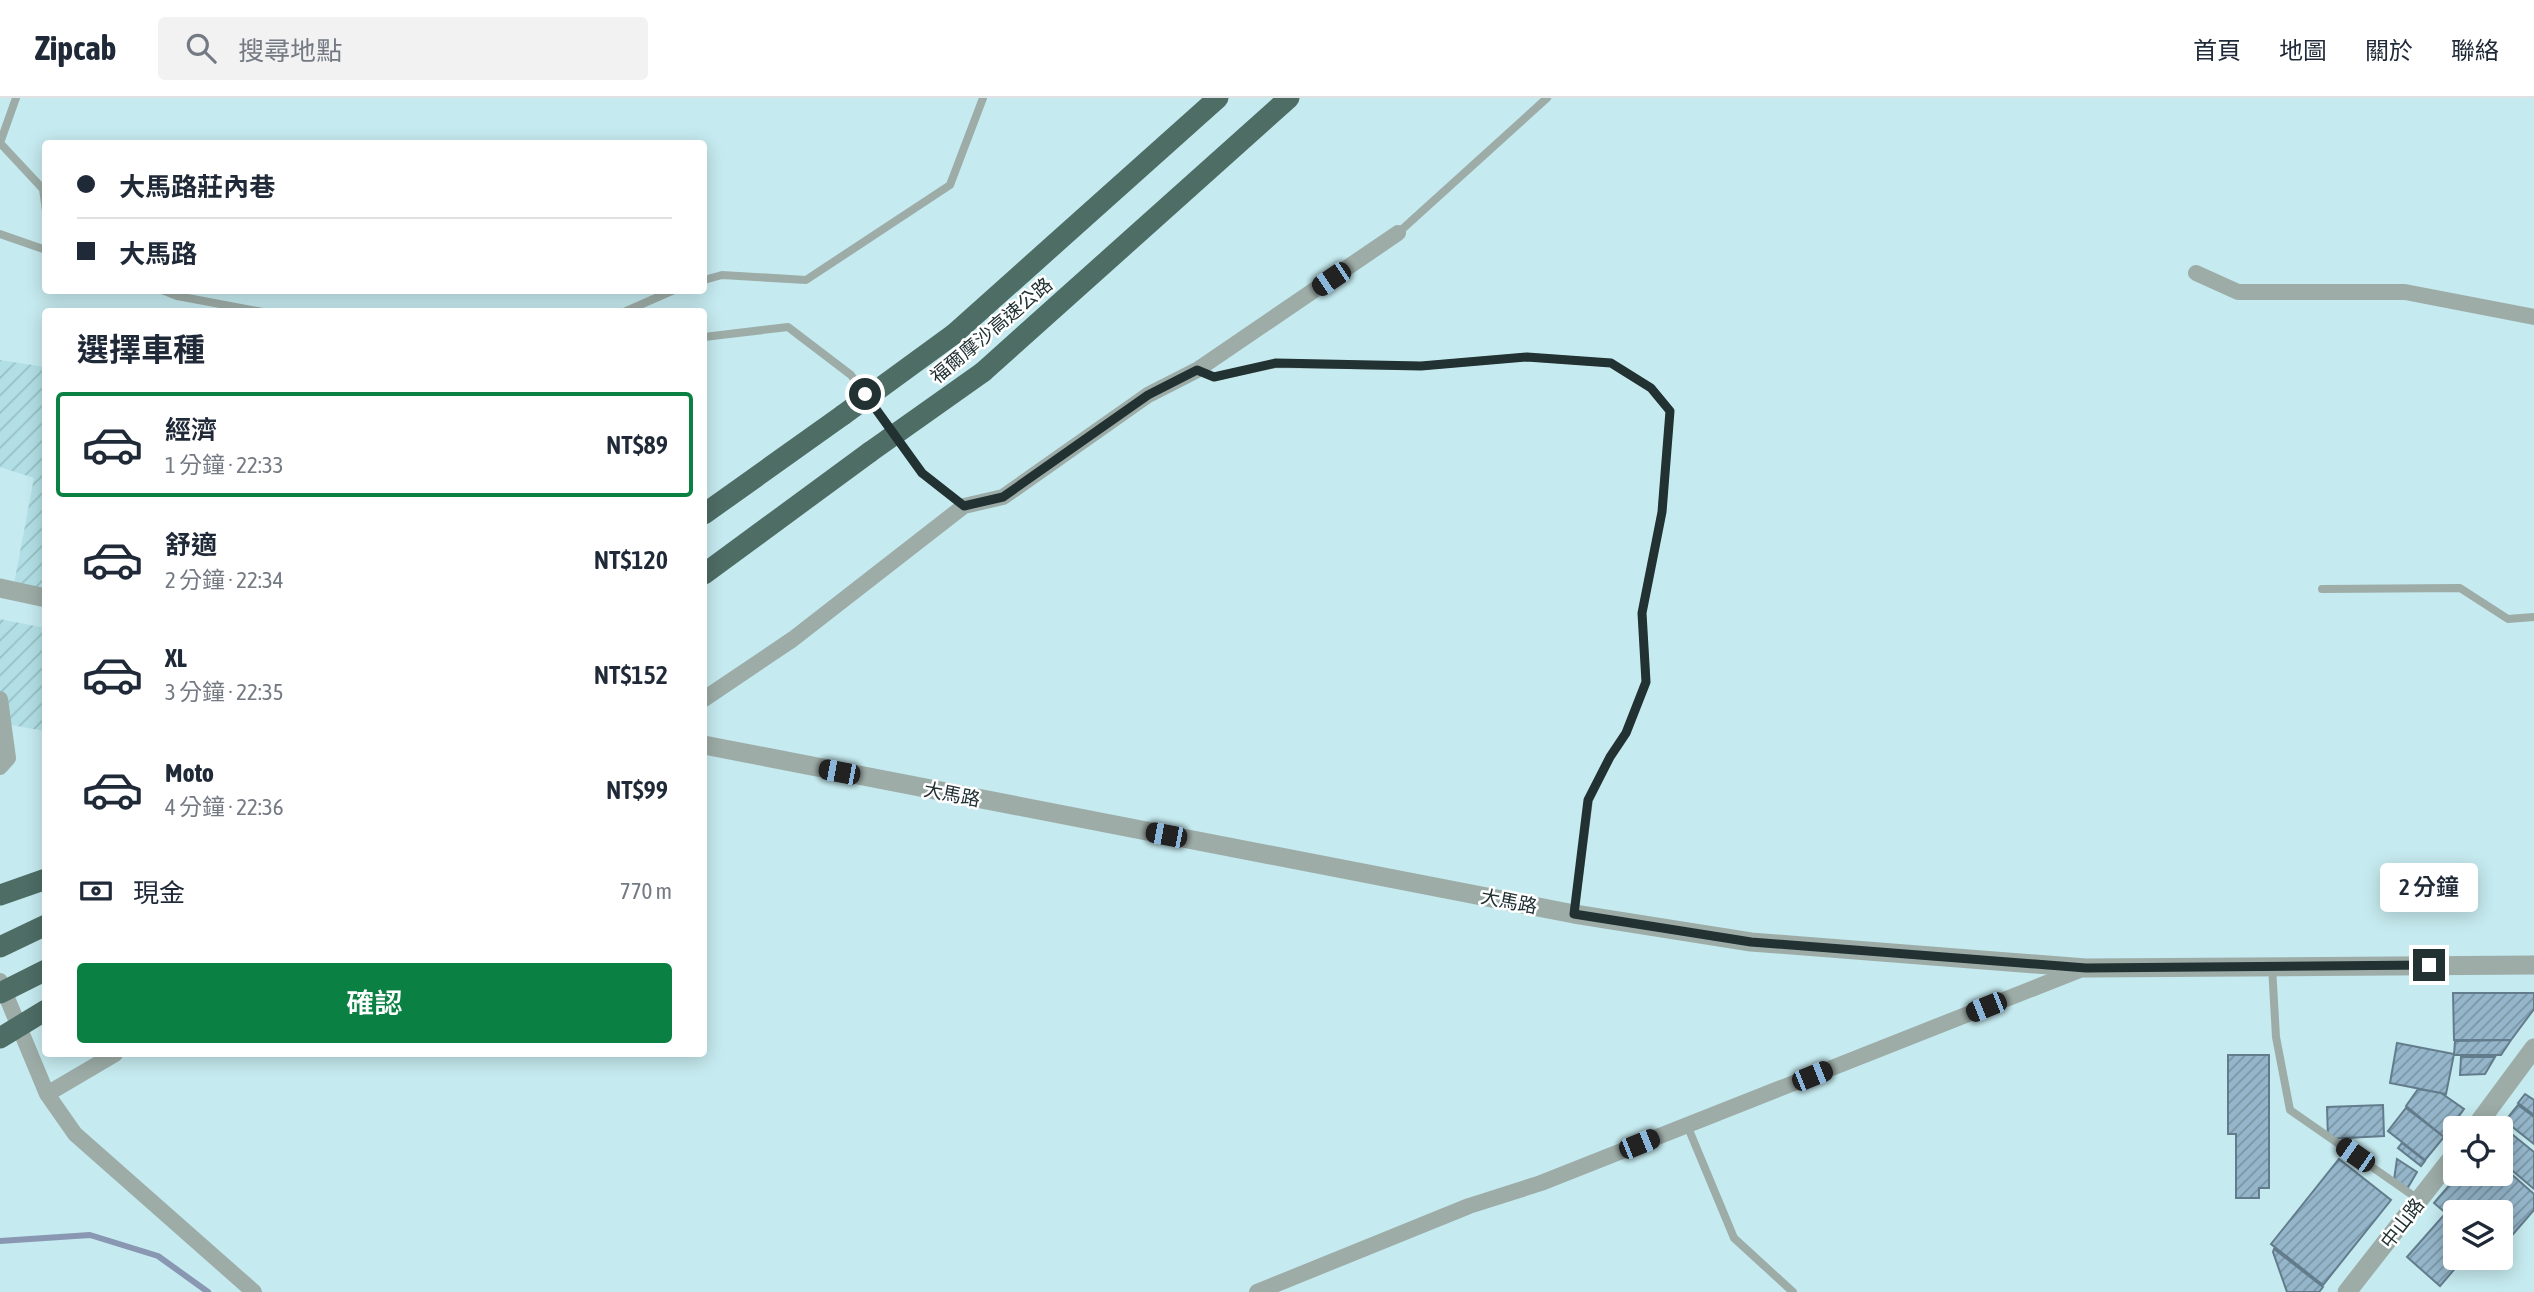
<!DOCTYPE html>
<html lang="zh-TW">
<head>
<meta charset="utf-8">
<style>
	body { margin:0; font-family:"Asap Condensed","Noto Sans TC",sans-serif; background:#f2f2f3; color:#1f2937; height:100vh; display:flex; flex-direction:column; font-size:26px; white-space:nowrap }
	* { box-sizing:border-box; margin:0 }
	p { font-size:23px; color:#747a83 }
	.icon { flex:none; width:38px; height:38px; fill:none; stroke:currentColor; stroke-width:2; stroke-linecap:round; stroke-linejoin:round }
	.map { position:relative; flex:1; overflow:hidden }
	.details { position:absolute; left:42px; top:210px; width:665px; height:749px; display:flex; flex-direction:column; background:#fff; border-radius:7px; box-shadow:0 4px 18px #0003 }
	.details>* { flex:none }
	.top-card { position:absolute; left:42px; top:42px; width:665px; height:154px; border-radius:7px; box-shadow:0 4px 18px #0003; display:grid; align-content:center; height:154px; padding:0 35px; background:#fff }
	.tools { position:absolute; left:2443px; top:1018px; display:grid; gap:14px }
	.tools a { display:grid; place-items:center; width:70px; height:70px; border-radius:7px; background:#fff; box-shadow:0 4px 18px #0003; font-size:35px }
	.end { position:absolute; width:32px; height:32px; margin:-16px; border:9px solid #223132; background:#fff; box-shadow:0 0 0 4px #fff }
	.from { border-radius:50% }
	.bubble { position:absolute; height:49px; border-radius:7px; background:#fff; box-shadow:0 4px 18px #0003; font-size:23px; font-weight:600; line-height:49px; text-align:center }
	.car { position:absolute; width:21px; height:42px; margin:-21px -10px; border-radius:9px; box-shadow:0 0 5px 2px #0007; background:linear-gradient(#222 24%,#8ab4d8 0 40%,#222 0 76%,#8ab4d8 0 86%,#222 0) }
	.top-card b { display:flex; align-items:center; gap:24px; height:66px; font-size:26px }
	.top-card b+b { border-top:2px solid #e0e1e3 }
	.top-card i { width:18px; height:18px; background:#1f2937 }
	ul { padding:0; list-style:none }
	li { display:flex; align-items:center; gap:21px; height:105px; margin:0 14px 10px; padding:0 21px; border:4px solid transparent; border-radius:7px }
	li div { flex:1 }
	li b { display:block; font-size:26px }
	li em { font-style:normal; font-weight:600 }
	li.on { border-color:#0b8043 }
	li>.icon { width:63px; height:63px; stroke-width:1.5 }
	h2 { padding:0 35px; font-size:32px; line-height:84px }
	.pay { display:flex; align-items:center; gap:18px; height:77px; padding:0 35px; font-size:26px }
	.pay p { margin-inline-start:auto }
	.action { display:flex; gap:14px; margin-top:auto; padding:14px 35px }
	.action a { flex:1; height:80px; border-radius:7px; background:#0b8043; color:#fff; font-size:28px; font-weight:600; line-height:80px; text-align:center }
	header { display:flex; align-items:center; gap:42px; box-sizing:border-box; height:98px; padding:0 35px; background:#fff; border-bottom:2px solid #e0e1e3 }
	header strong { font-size:33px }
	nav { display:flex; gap:38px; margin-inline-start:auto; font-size:24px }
	.search { width:490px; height:63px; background:#f2f2f3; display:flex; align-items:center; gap:18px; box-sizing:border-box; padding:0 24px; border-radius:7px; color:#747a83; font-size:26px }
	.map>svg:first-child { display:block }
</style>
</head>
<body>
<header>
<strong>Zipcab</strong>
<div class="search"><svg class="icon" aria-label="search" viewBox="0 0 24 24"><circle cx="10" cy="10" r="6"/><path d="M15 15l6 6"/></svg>搜尋地點</div>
<nav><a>首頁</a><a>地圖</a><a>關於</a><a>聯絡</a></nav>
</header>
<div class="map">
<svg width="2534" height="1194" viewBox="0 0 2534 1194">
	<defs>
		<pattern id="industrial-furrows" width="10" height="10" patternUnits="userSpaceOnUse" patternTransform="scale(1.75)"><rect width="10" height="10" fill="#b1dfe5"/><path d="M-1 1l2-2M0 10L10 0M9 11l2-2" fill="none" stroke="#98c0c5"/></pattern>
		<pattern id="building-hatch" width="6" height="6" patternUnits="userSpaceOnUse" patternTransform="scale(1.75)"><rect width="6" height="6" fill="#95b6ca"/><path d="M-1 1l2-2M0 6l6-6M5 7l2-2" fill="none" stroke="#7995a5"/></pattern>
	</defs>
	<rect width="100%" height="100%" fill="#c5eaef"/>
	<path fill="url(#industrial-furrows)" d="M0 262 45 269V493L14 486 34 380 0 369Z
		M0 521 45 530V633L0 625Z"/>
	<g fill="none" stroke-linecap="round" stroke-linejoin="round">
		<path stroke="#8997b3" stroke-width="6" d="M0 1143 90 1137 158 1158 208 1194"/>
	</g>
	<path fill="url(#building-hatch)" stroke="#627c8c" stroke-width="2" d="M2453 895H2534V911L2511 942H2454Z
		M2511 942 2501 957H2454L2455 943Z
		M2397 945 2454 956 2446 996 2390 985Z
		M2228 957H2269V1090H2259V1100H2236V1036H2228Z
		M2461 959H2495L2485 976 2460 977Z
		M2418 991 2441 995 2464 1011 2444 1039 2406 1008Z
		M2525 996 2534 1002V1017L2518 1005Z
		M2383 1007 2384 1038 2328 1041 2327 1009Z
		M2518 1007 2534 1019V1046L2505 1023Z
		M2406 1010 2444 1039 2425 1062 2388 1033Z
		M2503 1029 2534 1054V1091L2501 1063V1031Z
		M2402 1045 2425 1063 2421 1068 2398 1050Z
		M2339 1061 2391 1102 2323 1187 2271 1146Z
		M2397 1061 2417 1074 2407 1091 2394 1082Z
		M2501 1067 2534 1096V1112L2501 1150V1115H2455V1123L2434 1105 2459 1076H2501Z
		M2444 1117 2455 1127V1160H2464L2440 1188 2407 1159Z
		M2274 1151 2323 1189 2319 1194H2287L2273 1154Z"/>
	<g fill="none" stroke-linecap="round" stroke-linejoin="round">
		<path stroke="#9daca7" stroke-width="8" d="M16 0 0 45 43 91 46 113
			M1398 135 1547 0
			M0 136 46 152
			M704 182 722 177 806 182 950 87 983 0
			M162 192 177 198 263 214
			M624 214 674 192
			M704 239 788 229 851 277 922 375 964 408
			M1197 272 1214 279 1276 266 1421 268 1527 259 1611 265 1651 290 1670 313 1662 414 1642 515 1646 584 1626 635 1610 659 1589 702 1574 816
			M2322 491 2460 490 2508 521 2534 519
			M2272 868 2276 939 2290 1012 2418 1101
			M1687 1027 1734 1140 1793 1194"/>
		<path stroke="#9daca7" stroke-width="16" d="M2196 175 2238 194H2405L2534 219
			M0 601 8 660 0 669
			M704 601 793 541 964 408 1003 399 1148 297 1197 272 1398 135
			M0 883 47 996 75 1036 254 1194
			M47 996 115 956
			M1257 1194 1469 1108 1541 1085 2082 871"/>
		<path stroke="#9daca7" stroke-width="19" d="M0 490 46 500
			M704 647 1574 816 1751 844 2086 870 2534 867
			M2474 1031 2534 950
			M2347 1194 2455 1056"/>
		<path stroke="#4e6d65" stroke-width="21" d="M954 236 1218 0
			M983 274 1289 0
			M704 416 843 317
			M704 476 870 354
			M0 797 46 781
			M0 849 46 827"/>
		<path stroke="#4e6d65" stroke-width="21" d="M843 317 954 236
			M870 354 983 274
			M0 895 46 872
			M0 940 46 912"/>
	</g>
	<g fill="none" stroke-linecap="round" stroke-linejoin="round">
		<path stroke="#223132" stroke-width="9" d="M865 296 922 375 964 408 1003 399 1148 297 1197 272 1214 279 1276 265 1421 268 1527 259 1611 265 1651 290 1670 313 1662 414 1642 515 1646 584 1626 635 1610 659 1588 702 1574 816 1751 844 2086 870 2429 867"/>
	</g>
	<g text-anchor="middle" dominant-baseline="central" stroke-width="5" stroke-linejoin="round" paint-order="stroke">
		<g font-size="19" fill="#223132" stroke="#fff">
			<text transform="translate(991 232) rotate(-40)">福爾摩沙高速公路</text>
			<text transform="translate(952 696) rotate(11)">大馬路</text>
			<text transform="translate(1509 803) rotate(11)">大馬路</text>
			<text transform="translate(2402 1125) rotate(-52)">中山路</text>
		</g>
	</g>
</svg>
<div class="tools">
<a><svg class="icon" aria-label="locate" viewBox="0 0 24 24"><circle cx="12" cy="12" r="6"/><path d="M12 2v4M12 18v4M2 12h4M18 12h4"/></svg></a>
<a><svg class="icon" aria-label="layers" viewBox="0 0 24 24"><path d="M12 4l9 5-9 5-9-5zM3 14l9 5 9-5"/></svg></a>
</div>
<i class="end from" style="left:865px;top:296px"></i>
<i class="end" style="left:2429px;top:867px"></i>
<div class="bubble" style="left:2380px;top:765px;width:98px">2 分鐘</div>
<i class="car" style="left:1331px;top:181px;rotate:236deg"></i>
<i class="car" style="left:839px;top:674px;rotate:281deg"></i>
<i class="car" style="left:1166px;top:737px;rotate:281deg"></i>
<i class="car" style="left:1986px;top:909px;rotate:248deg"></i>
<i class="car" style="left:1812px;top:978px;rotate:68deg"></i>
<i class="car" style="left:1639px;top:1046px;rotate:68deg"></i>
<i class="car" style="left:2355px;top:1057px;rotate:305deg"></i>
<div class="top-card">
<b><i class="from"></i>大馬路莊內巷</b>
<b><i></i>大馬路</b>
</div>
<section class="details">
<h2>選擇車種</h2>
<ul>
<li class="on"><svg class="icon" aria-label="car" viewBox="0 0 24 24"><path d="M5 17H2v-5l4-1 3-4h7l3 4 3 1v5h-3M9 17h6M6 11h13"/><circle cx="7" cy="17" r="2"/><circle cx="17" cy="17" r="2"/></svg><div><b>經濟</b><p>1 分鐘 · 22:33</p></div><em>NT$89</em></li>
<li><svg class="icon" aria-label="car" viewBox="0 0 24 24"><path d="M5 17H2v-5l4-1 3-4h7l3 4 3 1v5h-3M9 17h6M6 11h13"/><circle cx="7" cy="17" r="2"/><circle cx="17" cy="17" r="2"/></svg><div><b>舒適</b><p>2 分鐘 · 22:34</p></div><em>NT$120</em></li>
<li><svg class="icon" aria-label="car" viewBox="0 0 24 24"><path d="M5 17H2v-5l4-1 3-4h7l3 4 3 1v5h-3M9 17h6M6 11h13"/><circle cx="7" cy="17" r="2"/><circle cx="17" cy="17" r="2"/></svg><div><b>XL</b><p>3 分鐘 · 22:35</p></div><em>NT$152</em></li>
<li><svg class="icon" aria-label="car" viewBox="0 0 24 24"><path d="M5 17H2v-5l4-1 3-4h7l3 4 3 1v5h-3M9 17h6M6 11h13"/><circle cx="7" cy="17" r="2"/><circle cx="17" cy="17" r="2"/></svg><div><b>Moto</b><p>4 分鐘 · 22:36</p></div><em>NT$99</em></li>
</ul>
<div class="pay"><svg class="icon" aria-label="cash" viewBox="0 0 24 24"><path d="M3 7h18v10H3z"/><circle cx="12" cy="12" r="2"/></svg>現金<p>770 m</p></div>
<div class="action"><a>確認</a></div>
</section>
</div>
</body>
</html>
